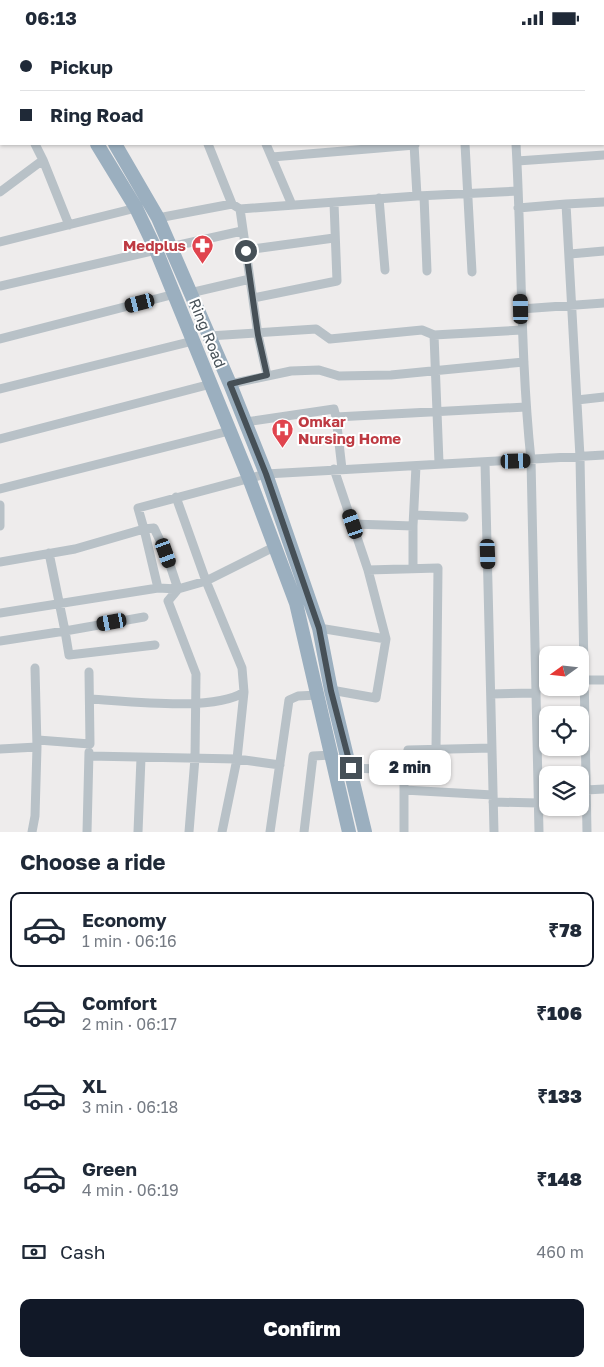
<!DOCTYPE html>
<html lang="en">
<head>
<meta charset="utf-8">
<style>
	body { margin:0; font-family:"Golos Text",sans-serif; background:#f6f6f7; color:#1f2937; height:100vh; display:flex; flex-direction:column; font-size:19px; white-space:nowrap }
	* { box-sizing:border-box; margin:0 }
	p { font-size:16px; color:#747a83 }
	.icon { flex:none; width:28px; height:28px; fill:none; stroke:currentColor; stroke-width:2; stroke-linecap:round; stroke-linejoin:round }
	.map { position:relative; height:797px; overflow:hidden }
	.panel { display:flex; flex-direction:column; background:#fff; flex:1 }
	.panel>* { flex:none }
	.hud { position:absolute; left:0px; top:0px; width:605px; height:110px; box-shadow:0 1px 4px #0004; display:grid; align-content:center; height:110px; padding:0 20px; background:#fff }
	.needle { width:32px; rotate:255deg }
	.controls { position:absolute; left:539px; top:611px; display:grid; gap:10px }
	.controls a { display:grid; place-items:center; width:50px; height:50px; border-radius:10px; background:#fff; box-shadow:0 1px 4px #0004; font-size:25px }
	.end { position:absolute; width:22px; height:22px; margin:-11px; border:6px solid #465057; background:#fff; box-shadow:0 0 0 2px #fff }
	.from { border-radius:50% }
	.bubble { position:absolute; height:35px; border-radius:10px; background:#fff; box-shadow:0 1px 4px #0004; font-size:16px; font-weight:800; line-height:35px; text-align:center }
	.car { position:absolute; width:15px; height:30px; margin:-15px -8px; border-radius:6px; box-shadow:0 0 4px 1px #0007; background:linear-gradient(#222 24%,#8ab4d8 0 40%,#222 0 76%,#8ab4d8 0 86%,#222 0) }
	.hud b { display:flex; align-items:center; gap:18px; height:48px; font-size:19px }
	.hud b+b { border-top:1px solid #e0e1e3 }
	.hud i { width:12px; height:12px; background:#1f2937 }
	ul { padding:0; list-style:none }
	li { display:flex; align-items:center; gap:15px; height:75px; margin:0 10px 8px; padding:0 10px; border:2px solid transparent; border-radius:10px }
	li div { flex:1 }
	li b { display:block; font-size:19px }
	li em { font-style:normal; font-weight:800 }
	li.on { border-color:#111827 }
	li>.icon { width:45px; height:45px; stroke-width:1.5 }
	h2 { padding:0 20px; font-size:22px; line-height:60px }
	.pay { display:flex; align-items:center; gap:12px; height:55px; padding:0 20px; font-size:19px }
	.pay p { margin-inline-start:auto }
	.cta { display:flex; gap:10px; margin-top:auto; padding:10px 20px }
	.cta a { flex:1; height:58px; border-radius:10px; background:#111827; color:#fff; font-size:20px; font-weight:800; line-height:58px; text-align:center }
	.status { display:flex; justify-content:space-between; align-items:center; height:35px; padding:0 25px; background:#fff; direction:ltr }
	.status svg { height:14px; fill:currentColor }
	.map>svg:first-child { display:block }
</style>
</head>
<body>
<div class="status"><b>06:13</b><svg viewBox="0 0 49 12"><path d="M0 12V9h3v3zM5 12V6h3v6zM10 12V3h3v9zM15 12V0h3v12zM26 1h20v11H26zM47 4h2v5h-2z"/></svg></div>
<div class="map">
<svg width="604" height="797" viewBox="0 0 604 797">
	<rect width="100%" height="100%" fill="#eeecec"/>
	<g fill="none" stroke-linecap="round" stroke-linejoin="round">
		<path stroke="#b8c1c7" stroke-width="9" d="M275 0 276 1
			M360 0V1
			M409 0V1
			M456 0V1
			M505 0V1
			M542 0V1
			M590 0V1
			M246 1 254 0
			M0 42H1
			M208 109 232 169
			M266 109 292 170
			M414 109 417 161 518 156
			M465 109 472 237
			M516 109C522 214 520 320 531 425L539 797
			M272 122 415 110
			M43 125 69 190
			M517 126 604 120
			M0 157 43 125 35 109
			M424 161 427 236
			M379 163 385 235
			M518 173 566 169
			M240 174 258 300 267 340
			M158 183 232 169 240 174 417 161
			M0 207 136 173
			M170 212 242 196
			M246 215 334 203
			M570 219 604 216
			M0 251 156 215
			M190 258 250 244
			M253 263 337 246 334 168
			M521 274 604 268
			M434 300 522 295
			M209 301 316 294 330 304 422 295 434 300 439 428
			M0 304 175 259
			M230 349 291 336 319 335 339 341 391 340 524 327
			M0 354 193 306
			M577 365 604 362
			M246 387 334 374 336 382
			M0 404 211 349
			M485 427 494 797
			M342 434 336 382 526 372
			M0 454 229 396
			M176 462 206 546 276 511
			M0 470V491
			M414 480 464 482
			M353 489 413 491 416 431
			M0 527 75 514 144 494 158 553 0 578
			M413 533V491
			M368 535 438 533 436 714
			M144 582 65 596 69 620 155 610
			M319 593 386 604
			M0 606 65 596 49 518
			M583 645H604
			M331 655 376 663 386 604 368 535 334 434
			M491 659 536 658
			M90 664C127 666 215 677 244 657
			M38 705 90 709 89 637
			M0 714 37 712 35 633
			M89 721 237 724 244 657 242 633 206 546 178 554 158 553
			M351 733 404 735 408 715 492 713
			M404 735V797
			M404 755 493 760
			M586 755 604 754
			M493 767 538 768
			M32 797 35 781 37 712
			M87 797 89 717
			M138 797 141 723
			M189 797 195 723 196 639 168 566 178 554 166 518 154 493 144 494 138 473 266 439 604 420
			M222 797 237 724 280 730
			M270 797 289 665 298 661 318 660
			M304 797 313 721 332 720
			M587 797 580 422 566 169 604 167"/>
		<path stroke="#b9c3cc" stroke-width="12" d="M0 71 1 70
			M0 81 1 80"/>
		<path stroke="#9bafbf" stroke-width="14" d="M39 0V1
			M57 0V1
			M97 109 136 173 156 215 249 443 296 568 349 797
			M115 109 158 183 230 349 266 439 319 593 331 655 365 797"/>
	</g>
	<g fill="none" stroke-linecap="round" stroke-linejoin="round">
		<path stroke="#465057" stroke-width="6" d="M246 216 258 300 267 340 230 349 266 439 319 593 331 656 351 733"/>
	</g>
	<defs>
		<symbol id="pharmacy-pin" viewBox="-11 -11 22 30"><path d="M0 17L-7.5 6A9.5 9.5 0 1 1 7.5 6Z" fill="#e0444e" stroke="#fff"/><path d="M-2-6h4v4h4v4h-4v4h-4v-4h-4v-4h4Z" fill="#fff"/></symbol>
		<symbol id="hospital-pin" viewBox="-11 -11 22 30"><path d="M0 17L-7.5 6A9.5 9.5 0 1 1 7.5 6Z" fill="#e0444e" stroke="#fff"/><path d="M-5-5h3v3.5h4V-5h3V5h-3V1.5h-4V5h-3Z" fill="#fff"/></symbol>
	</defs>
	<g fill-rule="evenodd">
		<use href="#pharmacy-pin" x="190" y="198" width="25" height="34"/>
		<use href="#hospital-pin" x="270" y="382" width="25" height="34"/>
	</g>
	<g text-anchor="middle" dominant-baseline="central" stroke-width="4" stroke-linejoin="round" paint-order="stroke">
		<g font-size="15" font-weight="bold" fill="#be3a42" stroke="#fff" text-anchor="end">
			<text x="186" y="210">Medplus</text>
			<text x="298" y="386" text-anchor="start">Omkar<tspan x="298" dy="17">Nursing Home</tspan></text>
		</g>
		<g font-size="15" fill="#465057" stroke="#fff">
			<text transform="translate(208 298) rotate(68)">Ring Road</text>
		</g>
	</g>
</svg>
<div class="controls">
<a><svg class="needle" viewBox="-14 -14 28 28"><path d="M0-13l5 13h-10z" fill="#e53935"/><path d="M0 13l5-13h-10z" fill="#747a83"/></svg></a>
<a><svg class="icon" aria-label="locate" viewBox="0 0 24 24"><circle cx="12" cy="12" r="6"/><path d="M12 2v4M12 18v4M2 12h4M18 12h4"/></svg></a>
<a><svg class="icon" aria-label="layers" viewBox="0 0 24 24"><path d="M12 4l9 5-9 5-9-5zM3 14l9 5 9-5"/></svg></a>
</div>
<i class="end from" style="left:246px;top:216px"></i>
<i class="end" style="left:351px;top:733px"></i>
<div class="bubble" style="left:369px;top:715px;width:82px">2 min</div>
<i class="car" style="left:140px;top:268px;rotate:256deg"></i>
<i class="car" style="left:521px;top:274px;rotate:359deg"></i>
<i class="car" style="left:516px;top:426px;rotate:88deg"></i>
<i class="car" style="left:353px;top:489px;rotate:341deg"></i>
<i class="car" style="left:166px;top:518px;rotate:160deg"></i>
<i class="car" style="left:488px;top:519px;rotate:178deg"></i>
<i class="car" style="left:112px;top:587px;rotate:260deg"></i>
<div class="hud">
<b><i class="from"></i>Pickup</b>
<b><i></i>Ring Road</b>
</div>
</div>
<section class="panel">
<h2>Choose a ride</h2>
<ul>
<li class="on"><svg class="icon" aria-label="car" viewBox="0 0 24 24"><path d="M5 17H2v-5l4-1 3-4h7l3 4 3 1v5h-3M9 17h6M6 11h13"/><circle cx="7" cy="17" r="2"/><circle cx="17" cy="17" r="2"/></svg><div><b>Economy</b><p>1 min · 06:16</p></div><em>₹78</em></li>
<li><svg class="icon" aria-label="car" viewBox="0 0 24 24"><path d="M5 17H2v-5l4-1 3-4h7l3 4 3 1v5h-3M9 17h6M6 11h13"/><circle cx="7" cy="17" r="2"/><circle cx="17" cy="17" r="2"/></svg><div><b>Comfort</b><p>2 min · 06:17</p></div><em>₹106</em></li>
<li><svg class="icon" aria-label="car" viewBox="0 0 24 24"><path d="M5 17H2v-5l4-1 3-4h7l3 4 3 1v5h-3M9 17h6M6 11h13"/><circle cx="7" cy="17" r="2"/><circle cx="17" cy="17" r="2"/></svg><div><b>XL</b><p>3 min · 06:18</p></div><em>₹133</em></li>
<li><svg class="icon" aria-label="car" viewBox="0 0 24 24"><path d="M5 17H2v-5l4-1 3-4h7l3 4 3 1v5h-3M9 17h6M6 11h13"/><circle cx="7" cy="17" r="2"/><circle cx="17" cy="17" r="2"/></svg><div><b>Green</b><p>4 min · 06:19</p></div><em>₹148</em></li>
</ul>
<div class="pay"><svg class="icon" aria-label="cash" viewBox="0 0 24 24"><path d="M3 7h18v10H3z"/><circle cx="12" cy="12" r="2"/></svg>Cash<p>460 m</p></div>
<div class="cta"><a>Confirm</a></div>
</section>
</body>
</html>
